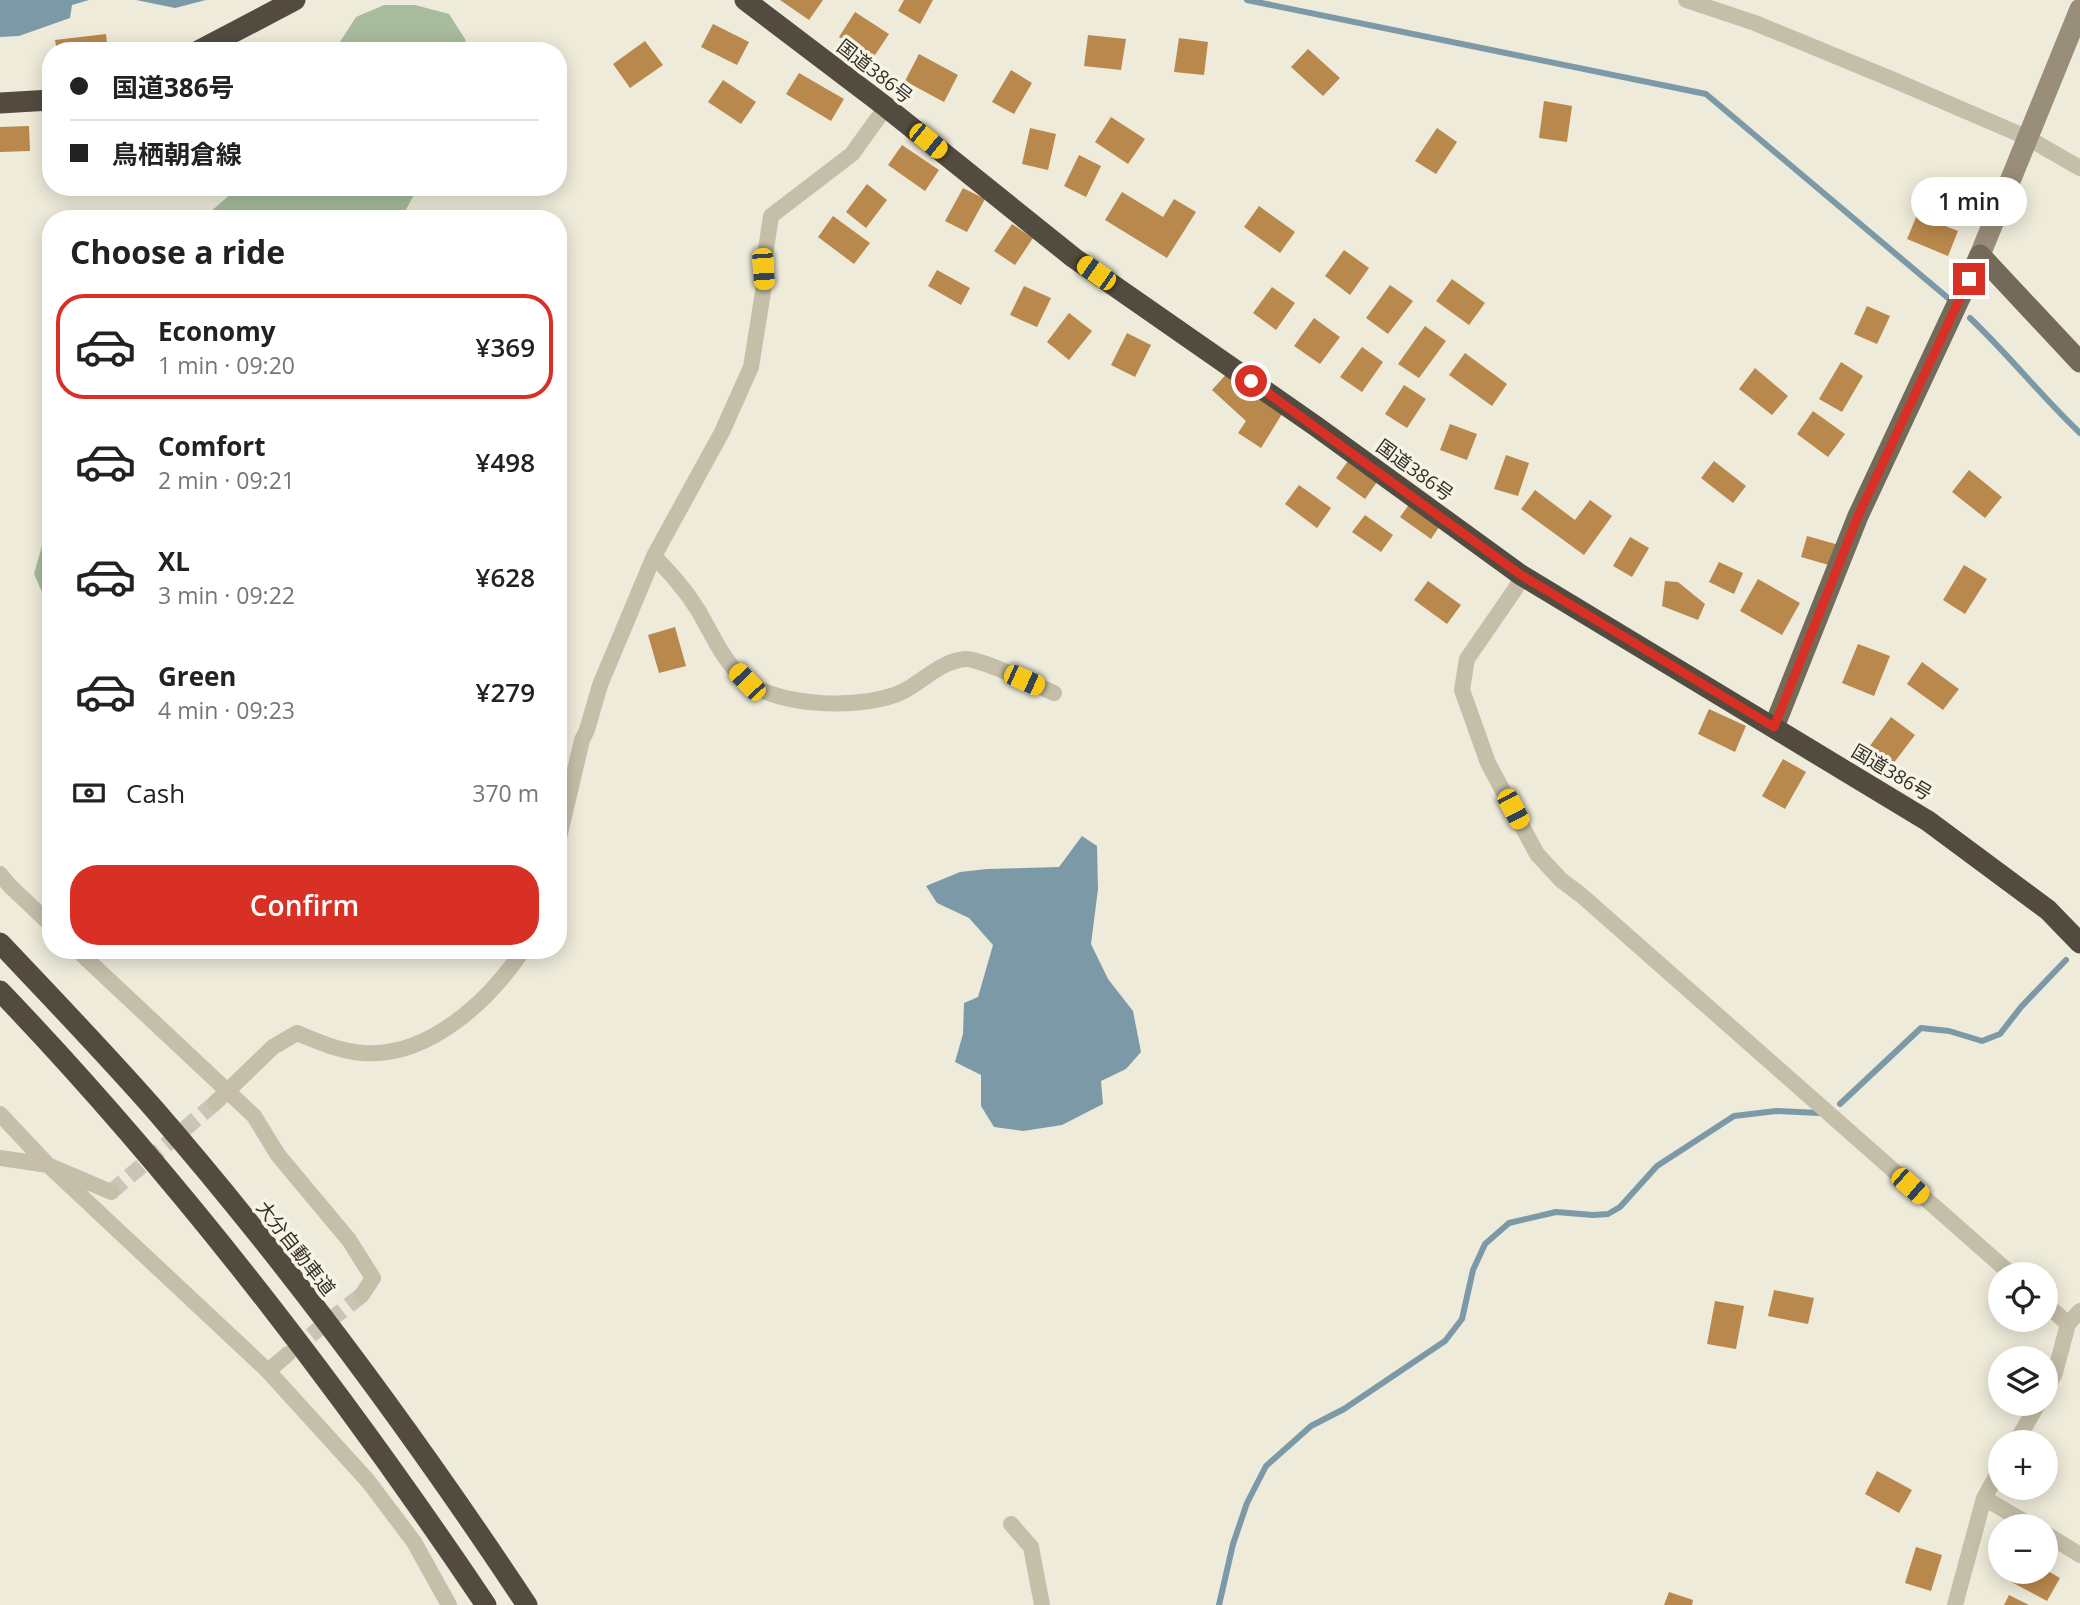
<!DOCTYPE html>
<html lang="en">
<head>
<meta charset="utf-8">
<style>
	body { margin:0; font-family:"Open Sans","Noto Sans JP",sans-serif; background:#f6f6f6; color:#222; height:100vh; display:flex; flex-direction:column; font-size:26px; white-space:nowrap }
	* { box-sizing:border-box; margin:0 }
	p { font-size:23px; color:#767676 }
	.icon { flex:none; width:38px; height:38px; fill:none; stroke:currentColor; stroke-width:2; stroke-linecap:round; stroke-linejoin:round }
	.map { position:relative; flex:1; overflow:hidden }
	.side { position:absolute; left:42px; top:210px; width:525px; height:749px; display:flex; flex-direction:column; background:#fff; border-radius:28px; box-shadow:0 4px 18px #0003 }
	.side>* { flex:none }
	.hud { position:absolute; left:42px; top:42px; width:525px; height:154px; border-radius:28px; box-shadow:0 4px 18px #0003; display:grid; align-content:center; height:154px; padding:0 28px; background:#fff }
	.buttons { position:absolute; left:1988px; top:1262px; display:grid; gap:14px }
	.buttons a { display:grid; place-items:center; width:70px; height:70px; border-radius:50%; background:#fff; box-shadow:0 4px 18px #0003; font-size:35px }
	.end { position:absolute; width:32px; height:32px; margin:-16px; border:9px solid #d93025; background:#fff; box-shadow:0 0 0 4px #fff }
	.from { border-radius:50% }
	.bubble { position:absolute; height:49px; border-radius:24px; background:#fff; box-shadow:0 4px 18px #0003; font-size:23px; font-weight:600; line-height:49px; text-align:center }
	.car { position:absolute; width:21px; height:42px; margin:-21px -10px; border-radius:9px; box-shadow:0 0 5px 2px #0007; background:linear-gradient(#f5c518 24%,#345 0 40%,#f5c518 0 76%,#345 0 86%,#f5c518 0) }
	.hud b { display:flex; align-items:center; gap:24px; height:66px; font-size:26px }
	.hud b+b { border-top:2px solid #e0e0e0 }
	.hud i { width:18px; height:18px; background:#222 }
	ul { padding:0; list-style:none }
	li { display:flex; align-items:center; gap:21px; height:105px; margin:0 14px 10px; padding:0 14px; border:4px solid transparent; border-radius:28px }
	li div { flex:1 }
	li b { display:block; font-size:26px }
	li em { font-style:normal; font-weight:600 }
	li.active { border-color:#d93025 }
	li>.icon { width:63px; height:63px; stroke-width:1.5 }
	h2 { padding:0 28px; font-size:32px; line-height:84px }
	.pay { display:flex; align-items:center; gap:18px; height:77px; padding:0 28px; font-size:26px }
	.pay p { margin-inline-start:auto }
	.primary-button { display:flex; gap:14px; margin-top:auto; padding:14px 28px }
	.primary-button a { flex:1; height:80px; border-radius:28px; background:#d93025; color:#fff; font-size:28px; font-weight:600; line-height:80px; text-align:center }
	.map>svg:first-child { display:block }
</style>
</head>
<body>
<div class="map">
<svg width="2080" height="1605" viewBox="0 0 2080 1605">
	<rect width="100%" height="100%" fill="#eeebda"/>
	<path fill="#a7bc9c" d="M384 5H415L449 14 465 39 469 51H334L356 17Z
		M239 187H418L401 219H202Z
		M51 528V595L42 592 34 574 43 542Z"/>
	<path fill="#7c99a8" d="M0 0H89L72 5 70 18 19 36 0 37Z
		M136 0H206L175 8Z
		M1082 836 1097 846 1098 889 1091 944 1108 979 1133 1011 1141 1052 1126 1069 1101 1081 1103 1104 1062 1125 1023 1131 994 1127 981 1106V1075L955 1062 963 1034 964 1003 978 997 993 945 969 918 937 903 926 886 960 872 987 869 1059 867Z"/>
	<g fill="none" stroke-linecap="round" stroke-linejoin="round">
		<path stroke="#7c99a8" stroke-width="6" d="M1247 0 1706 94 1948 298
			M1970 318C2009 355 2041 396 2080 433
			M1840 1104 1921 1028 1949 1031 1982 1041 2000 1034 2021 1007 2066 960
			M1219 1605 1233 1544 1247 1503 1266 1466 1311 1426 1344 1409 1445 1341 1462 1319 1473 1270 1485 1244 1509 1223 1556 1212 1593 1215 1608 1214 1620 1207 1657 1166 1734 1116 1776 1111 1819 1113"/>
	</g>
	<path fill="#b9884d" d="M780 0H823L809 20Z
		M904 0H933L920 24 898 11Z
		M855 12 889 34 873 58 839 37Z
		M713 24 749 42 737 65 701 47Z
		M106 34 108 51H57L55 40Z
		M1088 35 1126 39 1121 70 1084 66Z
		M1179 38 1208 42 1204 75 1174 72Z
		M645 41 663 65 630 88 613 64Z
		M1308 49 1340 78 1323 96 1291 67Z
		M919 54 958 75 944 102 905 81Z
		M1011 70 1032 83 1014 114 992 102Z
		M799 73 844 99 831 121 786 94Z
		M723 80 756 102 741 124 708 102Z
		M1544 101 1572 106 1567 142 1539 138Z
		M1111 117 1145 139 1128 164 1095 142Z
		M29 126 30 151 0 152V127Z
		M1030 128 1056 134 1048 170 1022 164Z
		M1437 128 1457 142 1436 174 1415 161Z
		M902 145 939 170 925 191 888 165Z
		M1079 155 1101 166 1086 197 1064 186Z
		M867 184 887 200 866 228 846 212Z
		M963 188 985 199 967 232 945 221Z
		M1122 192 1163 217 1174 199 1196 212 1167 258 1105 220Z
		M1259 206 1295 232 1280 253 1244 227Z
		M1917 215 1958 231 1948 256 1907 239Z
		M833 216 870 243 854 264 818 237Z
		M1012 224 1033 238 1015 265 994 251Z
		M1344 250 1369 268 1350 295 1325 276Z
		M937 270 970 288 961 305 928 286Z
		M1452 279 1485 303 1469 325 1436 301Z
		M1390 285 1413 301 1388 334 1366 318Z
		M1024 286 1051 298 1037 327 1010 315Z
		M1272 287 1295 303 1276 330 1253 313Z
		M1867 306 1890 316 1877 344 1854 334Z
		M1069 313 1092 331 1069 360 1047 342Z
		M1314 318 1340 337 1320 364 1294 346Z
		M1425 326 1446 341 1419 378 1398 364Z
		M1127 333 1151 345 1135 377 1111 365Z
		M1362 347 1383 362 1362 392 1340 377Z
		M1465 353 1507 384 1492 406 1449 375Z
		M1841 362 1863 376 1842 412 1819 399Z
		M1755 368 1788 396 1772 415 1739 389Z
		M1230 370 1285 409 1261 448 1238 433 1246 421 1212 390Z
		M1404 385 1426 399 1407 428 1385 414Z
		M1813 411 1845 434 1828 457 1797 434Z
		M1450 424 1477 434 1467 460 1440 450Z
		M1506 455 1529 463 1518 496 1494 489Z
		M1350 458 1379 479 1365 499 1336 478Z
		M1714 461 1746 486 1733 503 1701 478Z
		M1969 470 2002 497 1985 518 1952 492Z
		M1299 485 1331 508 1317 528 1285 504Z
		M1535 490 1575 520 1590 500 1612 516 1584 555 1521 509Z
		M1413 499 1443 521 1431 539 1400 517Z
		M1365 515 1393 535 1381 552 1352 532Z
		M1807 536 1839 545 1832 566 1801 557Z
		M1630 537 1649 548 1632 577 1613 566Z
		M1719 562 1743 573 1734 594 1709 582Z
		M1964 565 1987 579 1965 614 1943 600Z
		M1758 579 1800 603 1782 635 1740 611Z
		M1428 581 1461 605 1447 624 1414 600Z
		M1665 581 1678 582 1705 604 1698 620 1662 606Z
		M675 627 686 666 659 673 648 635Z
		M1858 644 1890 656 1874 696 1842 683Z
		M1922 662 1959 689 1943 710 1907 684Z
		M1709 709 1746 726 1735 752 1698 734Z
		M1891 717 1915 735 1893 764 1869 747Z
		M1783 759 1806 772 1785 809 1762 796Z
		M1774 1290 1814 1298 1808 1324 1768 1316Z
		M1715 1301 1744 1306 1736 1349 1707 1344Z
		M1877 1471 1912 1490 1899 1513 1865 1494Z
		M1916 1547 1942 1555 1931 1591 1905 1583Z
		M2046 1570 2060 1578 2047 1601 2002 1577 2005 1572Z
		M1669 1592 1693 1600 1692 1605H1664Z
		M2009 1595 2029 1605H2004Z"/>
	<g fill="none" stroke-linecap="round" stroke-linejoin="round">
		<path stroke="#c9c5b6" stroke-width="16" stroke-dasharray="16 8" stroke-linecap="butt" d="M111 1192 215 1103
			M292 1350 362 1295"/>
		<path stroke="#c5bea8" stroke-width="16" d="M1686 0 1755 23 1896 81 2026 137 2080 168
			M654 556C670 573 685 589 698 610 712 634 723 661 745 680 779 708 866 710 904 691 924 680 942 661 965 659 980 658 1037 686 1054 693
			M1521 575 1516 588 1467 659 1462 690 1488 763 1537 854 1561 880 1581 895 2011 1274
			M558 842 582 740 587 730 600 685 654 556 722 432 751 367 764 286 763 269 771 216 852 154 886 107
			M0 874 10 886 51 925
			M77 950 254 1116 278 1155 349 1240 373 1278 362 1295
			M215 1103 273 1047 297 1033C319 1042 339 1051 363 1053 428 1058 489 1001 523 950
			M0 1114 48 1165 268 1371 368 1481 414 1542 449 1605
			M0 1158 48 1165 111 1192
			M2046 1304 2068 1324
			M268 1371 288 1354
			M2046 1389 2055 1373 2068 1324 2080 1311
			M2016 1442 2038 1404
			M1984 1498 2032 1526
			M1011 1524 1031 1547 1042 1605
			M2046 1534 2080 1555
			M1955 1605 1984 1498 2000 1470"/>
		<path stroke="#988e79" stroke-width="21" d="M1980 255 2080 9"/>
		<path stroke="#736a5a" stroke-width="21" d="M1774 727 1858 516 1980 255 2080 362"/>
		<path stroke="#534b3f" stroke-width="21" d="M745 0 886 107 1074 258 1317 427 1521 575 1928 821 2048 910 2080 943
			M198 51 295 0
			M0 103 51 100
			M0 943C52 998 105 1053 155 1110 290 1266 413 1433 527 1605
			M0 991C181 1180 340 1388 486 1605"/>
	</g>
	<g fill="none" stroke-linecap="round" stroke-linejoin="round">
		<path stroke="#d93025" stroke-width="9" d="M1251 381 1521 575 1774 727 1858 516 1969 279"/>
	</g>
	<g text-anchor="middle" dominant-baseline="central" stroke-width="7" stroke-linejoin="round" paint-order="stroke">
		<g font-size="19" fill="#332e27" stroke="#f7f4e6">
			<text transform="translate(875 71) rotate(38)">国道386号</text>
			<text transform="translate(1415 470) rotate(36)">国道386号</text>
			<text transform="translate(1892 772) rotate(31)">国道386号</text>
			<text transform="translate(296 1248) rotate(52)">大分自動車道</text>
		</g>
	</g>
</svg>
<div class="buttons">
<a><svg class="icon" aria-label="locate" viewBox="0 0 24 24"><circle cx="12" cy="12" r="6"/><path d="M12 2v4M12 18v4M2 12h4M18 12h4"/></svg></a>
<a><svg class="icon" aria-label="layers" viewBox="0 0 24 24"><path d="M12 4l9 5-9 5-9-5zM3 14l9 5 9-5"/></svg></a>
<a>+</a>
<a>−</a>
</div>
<i class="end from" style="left:1251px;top:381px"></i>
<i class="end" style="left:1969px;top:279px"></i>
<div class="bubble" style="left:1911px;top:177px;width:116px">1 min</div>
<i class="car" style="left:928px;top:141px;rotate:129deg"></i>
<i class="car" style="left:763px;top:269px;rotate:176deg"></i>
<i class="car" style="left:1096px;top:273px;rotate:305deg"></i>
<i class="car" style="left:1024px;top:680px;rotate:114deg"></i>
<i class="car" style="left:747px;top:682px;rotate:316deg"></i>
<i class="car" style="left:1513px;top:809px;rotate:152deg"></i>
<i class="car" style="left:1910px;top:1186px;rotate:131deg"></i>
<div class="hud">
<b><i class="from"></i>国道386号</b>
<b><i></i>鳥栖朝倉線</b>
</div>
<section class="side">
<h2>Choose a ride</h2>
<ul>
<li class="active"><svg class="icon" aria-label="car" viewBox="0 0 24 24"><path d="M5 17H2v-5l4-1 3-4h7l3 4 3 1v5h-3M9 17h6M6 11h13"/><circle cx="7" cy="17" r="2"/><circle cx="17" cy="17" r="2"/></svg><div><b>Economy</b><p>1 min · 09:20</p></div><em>¥369</em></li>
<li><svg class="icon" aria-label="car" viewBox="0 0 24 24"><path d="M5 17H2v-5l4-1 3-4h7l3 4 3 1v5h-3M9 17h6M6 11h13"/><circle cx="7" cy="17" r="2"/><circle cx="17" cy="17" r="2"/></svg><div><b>Comfort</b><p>2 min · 09:21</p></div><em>¥498</em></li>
<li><svg class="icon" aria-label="car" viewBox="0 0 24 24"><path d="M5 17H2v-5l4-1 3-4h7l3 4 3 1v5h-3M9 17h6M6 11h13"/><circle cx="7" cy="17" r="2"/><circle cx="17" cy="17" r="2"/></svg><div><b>XL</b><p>3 min · 09:22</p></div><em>¥628</em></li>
<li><svg class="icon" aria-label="car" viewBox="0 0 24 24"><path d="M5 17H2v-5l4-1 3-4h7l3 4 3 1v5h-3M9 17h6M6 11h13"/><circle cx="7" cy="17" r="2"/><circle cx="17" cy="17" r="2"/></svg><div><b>Green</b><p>4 min · 09:23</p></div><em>¥279</em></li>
</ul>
<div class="pay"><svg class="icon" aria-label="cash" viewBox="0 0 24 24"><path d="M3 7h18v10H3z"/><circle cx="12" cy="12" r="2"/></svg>Cash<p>370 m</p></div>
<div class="primary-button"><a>Confirm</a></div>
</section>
</div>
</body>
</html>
